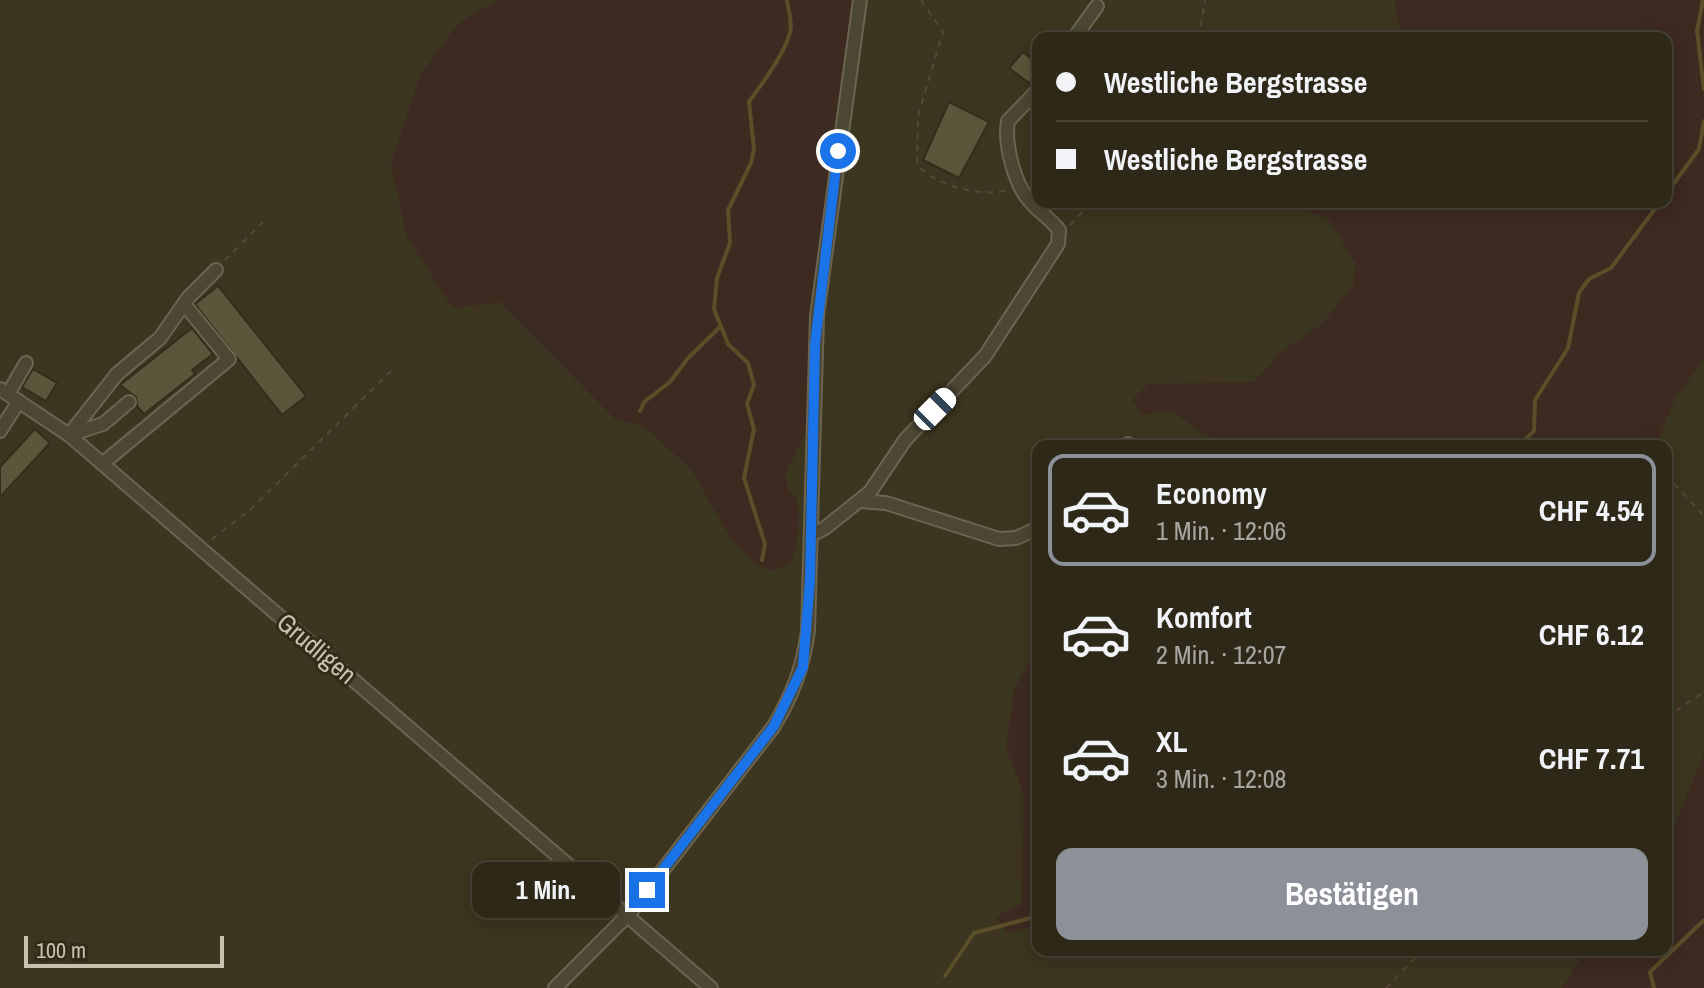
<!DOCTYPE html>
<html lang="de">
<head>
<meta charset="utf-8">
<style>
	body { margin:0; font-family:"Archivo Narrow",sans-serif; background:#393424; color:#f1f3f6; height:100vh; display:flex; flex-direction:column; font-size:30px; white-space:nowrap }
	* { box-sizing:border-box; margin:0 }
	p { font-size:26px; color:#a7a6a1 }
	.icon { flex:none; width:44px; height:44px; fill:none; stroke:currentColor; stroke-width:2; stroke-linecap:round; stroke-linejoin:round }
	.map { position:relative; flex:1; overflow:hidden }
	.panel { position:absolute; left:1032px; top:440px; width:640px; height:516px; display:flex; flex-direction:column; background:#2d2817; border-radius:16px; box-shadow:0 4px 20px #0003,0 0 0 2px #484436 }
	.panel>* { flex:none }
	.banner { position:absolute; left:1032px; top:32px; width:640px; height:176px; border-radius:16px; box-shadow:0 4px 20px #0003,0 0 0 2px #484436; display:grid; align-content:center; height:176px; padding:0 24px; background:#2d2817 }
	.scale { position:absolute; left:24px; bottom:20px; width:200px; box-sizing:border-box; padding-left:8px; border:4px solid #c8c3ae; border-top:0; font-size:22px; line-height:28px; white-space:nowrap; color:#c8c3ae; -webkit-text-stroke:6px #312b19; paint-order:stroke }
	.end { position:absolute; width:36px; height:36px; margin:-18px; border:10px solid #1a73e8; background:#fff; box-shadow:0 0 0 4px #fff }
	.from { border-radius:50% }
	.bubble { position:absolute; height:56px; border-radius:16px; background:#2d2817; box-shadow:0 4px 20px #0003,0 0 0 2px #484436; font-size:26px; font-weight:700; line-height:56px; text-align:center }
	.car { position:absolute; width:24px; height:48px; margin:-24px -12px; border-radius:10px; box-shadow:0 0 6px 2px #0007; background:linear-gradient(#fff 24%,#345 0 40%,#fff 0 76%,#345 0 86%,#fff 0) }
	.banner b { display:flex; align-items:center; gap:28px; height:76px; font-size:30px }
	.banner b+b { border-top:2px solid #484436 }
	.banner i { width:20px; height:20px; background:#f1f3f6 }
	ul { padding:14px 0 0; list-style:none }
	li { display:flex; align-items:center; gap:24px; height:112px; margin:0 16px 12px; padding:0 8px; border:4px solid transparent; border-radius:16px }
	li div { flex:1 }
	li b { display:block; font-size:30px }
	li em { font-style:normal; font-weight:700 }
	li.selected { border-color:#8c9099 }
	li>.icon { width:72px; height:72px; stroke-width:1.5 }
	.cta { display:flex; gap:16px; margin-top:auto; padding:16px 24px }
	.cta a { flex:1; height:92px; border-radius:16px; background:#8c9099; color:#fff; font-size:32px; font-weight:700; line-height:92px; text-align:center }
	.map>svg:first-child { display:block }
</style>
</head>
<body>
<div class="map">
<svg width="1704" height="988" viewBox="0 0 1704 988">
	<rect width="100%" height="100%" fill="#3c351f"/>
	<path fill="#3d2a21" d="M498 0H856L810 424 786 473 787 490 797 498C798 513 801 551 789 562 785 566 777 569 772 571L757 564 730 537 691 469 641 424 616 420 500 302 453 308 406 235 391 163 420 76 457 25Z
		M1394 0H1704V357L1674 400 1656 446H1234L1201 433 1173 411 1143 414 1132 400 1148 384 1254 382 1281 352 1321 325 1353 286 1356 263 1328 219 1283 202H1666V38H1403Z
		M1038 647V934L1029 927 1007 934 996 917 1022 904 1024 794 1006 749 1014 690Z
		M1704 754V988H1562L1586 950H1666V846Z"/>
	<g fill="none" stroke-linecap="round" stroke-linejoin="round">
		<path stroke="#5a4f29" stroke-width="4" d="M1703 0 1697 31 1704 89
			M1666 194 1699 149 1704 121
			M640 411 644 402 670 382 688 358 720 327
			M1518 446 1534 431 1535 400 1568 348 1579 293 1589 279 1611 268 1660 202
			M762 560 765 544 744 478 754 429 747 404 754 385 748 363 728 344 714 309 717 278 730 243 728 210 751 163 754 149 749 102C762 83 785 54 790 32 793 21 788 10 787 0
			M945 976 974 933 1038 916
			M1654 988 1650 972 1704 920"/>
	</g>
	<path fill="#5c553b" stroke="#332d1b" stroke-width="2" d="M1023 52 1038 64V72L1029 83 1009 68Z
		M949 102 989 122 959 178 923 160Z
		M218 286 306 396 282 415 195 304Z
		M192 328 213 354 192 370 195 374 144 414 137 406 136 397 120 385Z
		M33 369 57 383 46 401 22 387Z
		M35 429 50 443 0 497V467Z"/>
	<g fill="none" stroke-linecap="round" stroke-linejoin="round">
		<defs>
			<path id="minor" d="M1074 38 1097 6
				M0 389 69 435 711 988
				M8 394 26 363
				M0 431 19 401
				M69 435 117 374 160 338 188 298 216 270
				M69 435 103 424 129 402
				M1126 446 1128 444
				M102 464 229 359 184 304
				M859 501 886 503 999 539 1016 538 1038 528
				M811 535 825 528 870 492 905 440 985 356 1058 244 1059 230C1050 218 1037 211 1028 199 1014 182 1004 143 1008 121L1038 90
				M555 988 629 914 774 726C793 694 803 667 808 631L817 316 860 0"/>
		</defs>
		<use href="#minor" stroke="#6a6451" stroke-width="16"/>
		<path stroke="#5b463f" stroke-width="2" stroke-dasharray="6 6" stroke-linecap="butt" d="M921 0 943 32 918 116 917 164C932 185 983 198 1007 190
			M1199 38 1205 0
			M1070 225 1092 202
			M225 260 263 222
			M1666 475 1704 516
			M212 539 249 511 394 368
			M1666 717 1704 692
			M1386 988 1423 950"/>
		<use href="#minor" stroke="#4c4733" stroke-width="12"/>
	</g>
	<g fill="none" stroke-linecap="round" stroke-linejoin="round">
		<path stroke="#1a73e8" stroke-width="10" d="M647 890 774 726 803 667 810 580 815 344 838 151"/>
	</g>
	<g text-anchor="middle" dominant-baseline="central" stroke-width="6" stroke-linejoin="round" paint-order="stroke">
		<g font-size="26" fill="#c8c3ae" stroke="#312b19">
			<text transform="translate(317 648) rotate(40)">Grudligen</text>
		</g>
	</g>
</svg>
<div class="scale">100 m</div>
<i class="end from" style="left:838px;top:151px"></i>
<i class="end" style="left:647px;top:890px"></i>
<div class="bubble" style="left:472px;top:862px;width:148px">1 Min.</div>
<i class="car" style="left:935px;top:409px;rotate:45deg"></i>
<div class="banner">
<b><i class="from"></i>Westliche Bergstrasse</b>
<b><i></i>Westliche Bergstrasse</b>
</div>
<section class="panel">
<ul>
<li class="selected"><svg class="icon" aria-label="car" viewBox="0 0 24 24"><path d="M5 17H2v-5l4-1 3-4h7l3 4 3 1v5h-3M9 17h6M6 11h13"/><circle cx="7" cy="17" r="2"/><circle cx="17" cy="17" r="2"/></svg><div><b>Economy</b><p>1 Min. · 12:06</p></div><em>CHF 4.54</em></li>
<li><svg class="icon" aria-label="car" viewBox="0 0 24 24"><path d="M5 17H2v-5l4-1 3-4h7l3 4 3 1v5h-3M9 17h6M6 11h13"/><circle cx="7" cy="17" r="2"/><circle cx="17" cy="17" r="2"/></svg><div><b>Komfort</b><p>2 Min. · 12:07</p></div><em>CHF 6.12</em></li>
<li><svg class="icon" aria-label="car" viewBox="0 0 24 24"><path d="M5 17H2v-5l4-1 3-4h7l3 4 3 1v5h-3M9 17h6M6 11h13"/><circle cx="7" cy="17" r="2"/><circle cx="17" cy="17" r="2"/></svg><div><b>XL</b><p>3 Min. · 12:08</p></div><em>CHF 7.71</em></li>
</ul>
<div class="cta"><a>Bestätigen</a></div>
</section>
</div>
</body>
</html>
